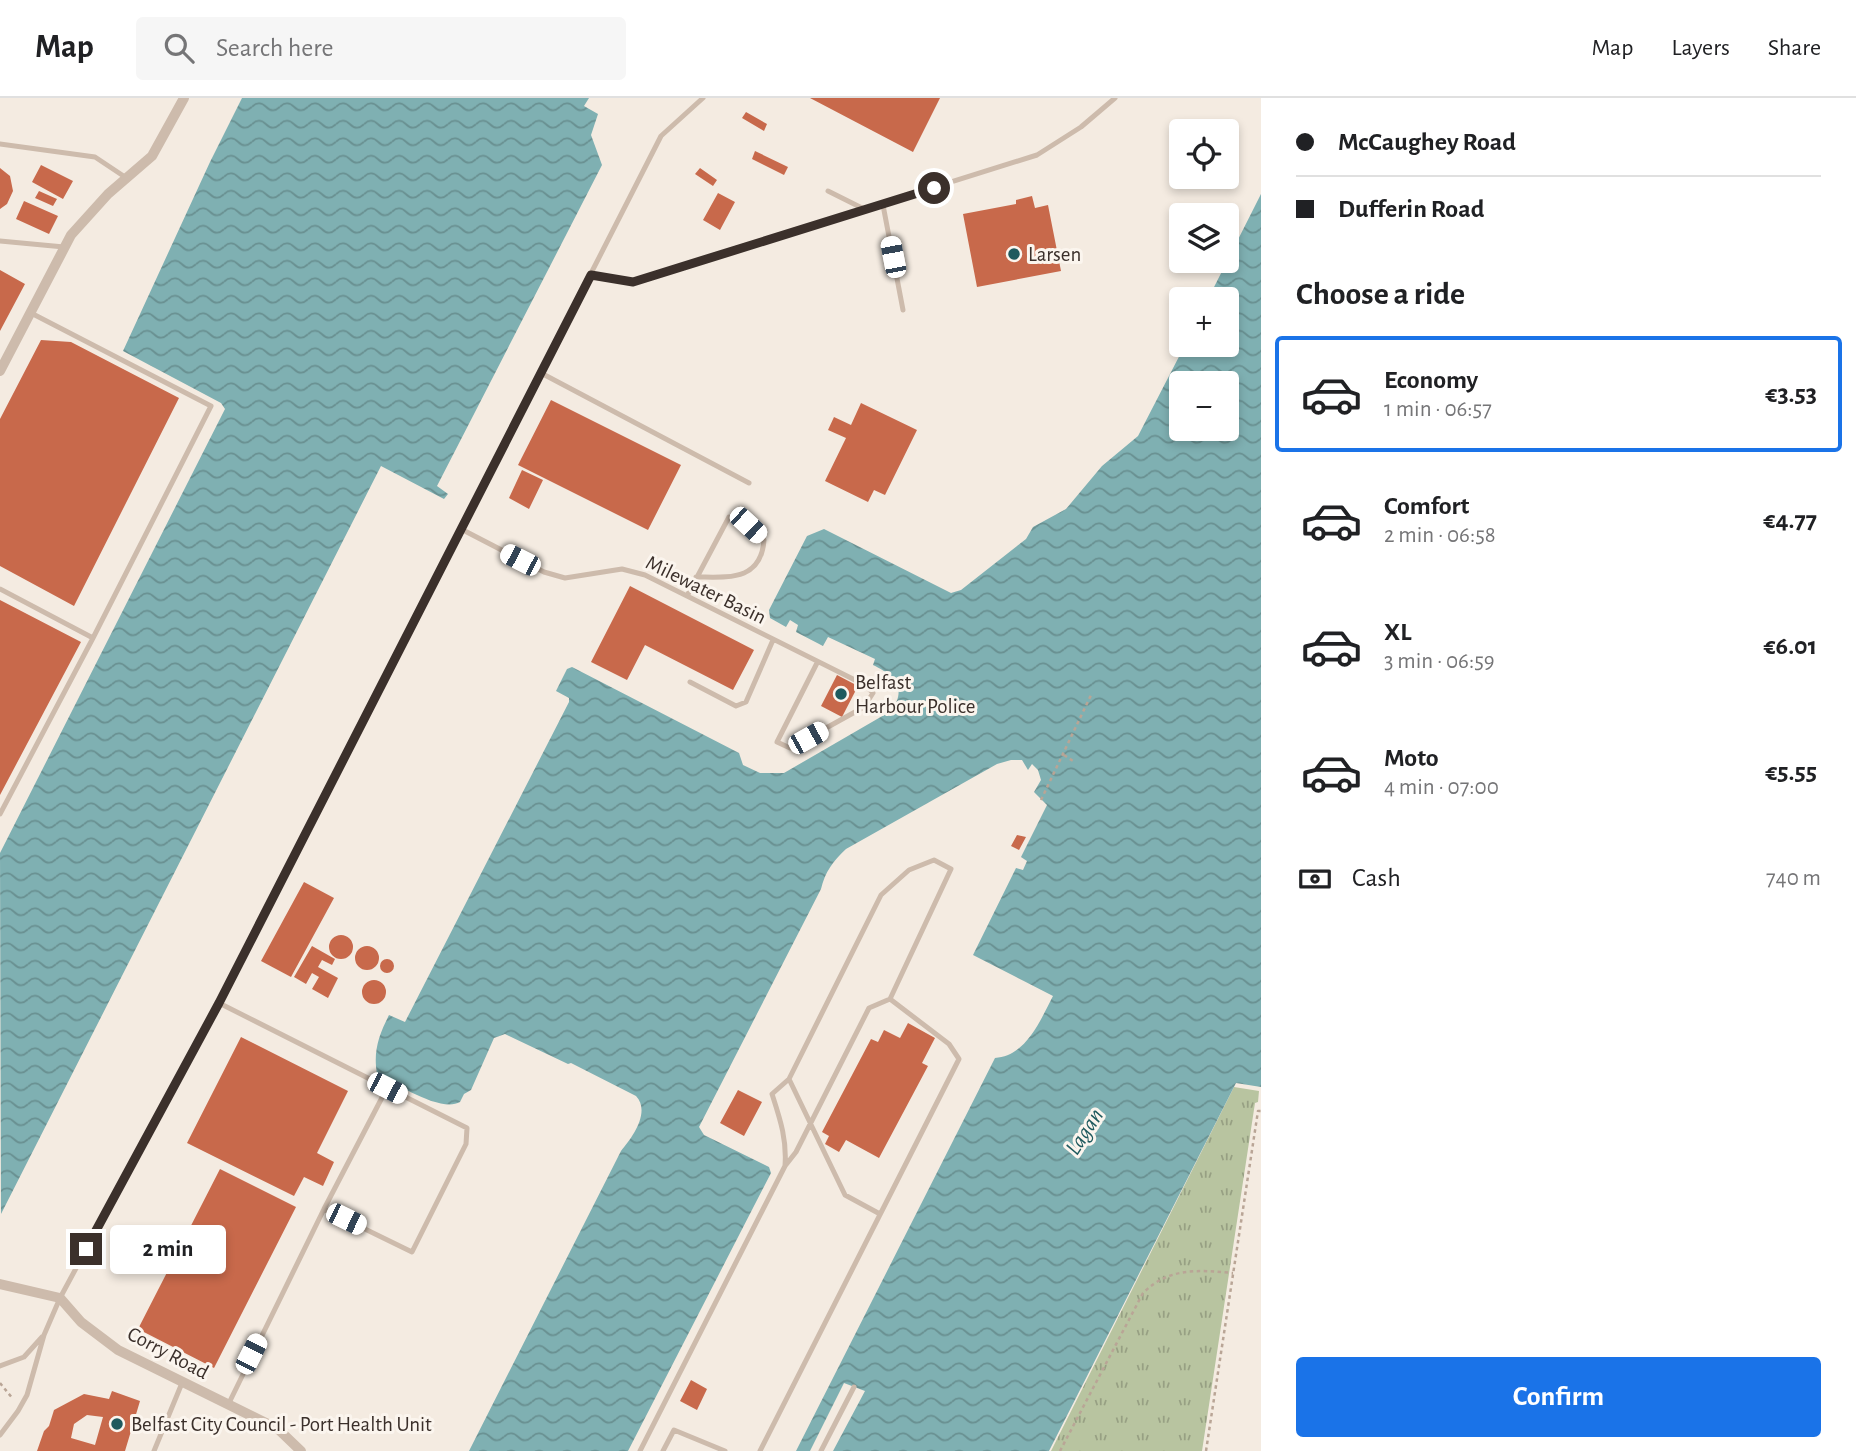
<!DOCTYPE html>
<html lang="en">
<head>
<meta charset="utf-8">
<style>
	body { margin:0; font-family:"Alegreya Sans",sans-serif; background:#f6f6f6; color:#202124; height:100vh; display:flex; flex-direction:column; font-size:26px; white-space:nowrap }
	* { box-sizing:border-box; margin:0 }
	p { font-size:23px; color:#757577 }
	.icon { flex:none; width:38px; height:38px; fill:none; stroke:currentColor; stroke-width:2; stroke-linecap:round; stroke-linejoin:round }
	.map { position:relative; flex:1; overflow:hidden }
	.panel { display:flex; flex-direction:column; background:#fff; width:595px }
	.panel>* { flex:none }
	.guide { display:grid; align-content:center; height:154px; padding:0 35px; background:#fff }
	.controls { position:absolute; left:1169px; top:21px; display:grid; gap:14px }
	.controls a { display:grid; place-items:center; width:70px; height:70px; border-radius:7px; background:#fff; box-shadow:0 4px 10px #0003; font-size:35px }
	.end { position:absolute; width:32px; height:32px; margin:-16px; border:9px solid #3b302b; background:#fff; box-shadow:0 0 0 4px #fff }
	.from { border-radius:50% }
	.bubble { position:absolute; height:49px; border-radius:7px; background:#fff; box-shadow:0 4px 10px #0003; font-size:23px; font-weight:700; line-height:49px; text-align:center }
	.car { position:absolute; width:21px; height:42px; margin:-21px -10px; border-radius:9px; box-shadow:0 0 5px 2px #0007; background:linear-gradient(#fff 24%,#345 0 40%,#fff 0 76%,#345 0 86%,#fff 0) }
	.guide b { display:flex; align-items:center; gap:24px; height:66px; font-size:26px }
	.guide b+b { border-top:2px solid #e0e0e0 }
	.guide i { width:18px; height:18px; background:#202124 }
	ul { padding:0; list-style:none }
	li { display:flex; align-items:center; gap:21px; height:116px; margin:0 14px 10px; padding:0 21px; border:4px solid transparent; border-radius:7px }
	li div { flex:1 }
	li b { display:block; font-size:26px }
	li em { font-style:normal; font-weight:700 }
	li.selected { border-color:#1a73e8 }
	li>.icon { width:63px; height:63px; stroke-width:1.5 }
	h2 { padding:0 35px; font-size:32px; line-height:84px }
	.pay { display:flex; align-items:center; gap:18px; height:77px; padding:0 35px; font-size:26px }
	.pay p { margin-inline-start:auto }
	.action { display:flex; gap:14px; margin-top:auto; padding:14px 35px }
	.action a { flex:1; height:80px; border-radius:7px; background:#1a73e8; color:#fff; font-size:28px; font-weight:700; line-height:80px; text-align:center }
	header { display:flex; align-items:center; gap:42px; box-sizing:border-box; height:98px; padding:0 35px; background:#fff; border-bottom:2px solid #e0e0e0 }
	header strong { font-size:33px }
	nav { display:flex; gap:38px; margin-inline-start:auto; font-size:24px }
	.search { width:490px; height:63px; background:#f6f6f6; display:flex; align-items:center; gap:18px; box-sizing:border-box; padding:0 24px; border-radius:7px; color:#757577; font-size:26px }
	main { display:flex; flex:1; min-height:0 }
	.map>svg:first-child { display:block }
</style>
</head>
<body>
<header>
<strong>Map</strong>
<div class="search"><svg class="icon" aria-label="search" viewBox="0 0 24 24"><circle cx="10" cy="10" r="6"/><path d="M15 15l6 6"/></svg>Search here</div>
<nav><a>Map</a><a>Layers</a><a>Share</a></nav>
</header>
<main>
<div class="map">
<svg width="1261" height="1353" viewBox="0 0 1261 1353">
	<defs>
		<pattern id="grass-tufts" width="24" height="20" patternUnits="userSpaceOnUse" patternTransform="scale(1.75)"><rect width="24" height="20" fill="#b8c4a0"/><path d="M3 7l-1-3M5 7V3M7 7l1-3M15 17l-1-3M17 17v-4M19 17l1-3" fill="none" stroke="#97a083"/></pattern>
		<pattern id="water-waves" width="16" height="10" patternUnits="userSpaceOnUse" patternTransform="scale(1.75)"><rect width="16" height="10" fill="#7fb0b2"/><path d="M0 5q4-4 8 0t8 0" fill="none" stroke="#699091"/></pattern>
	</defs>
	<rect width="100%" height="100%" fill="#f4ebe1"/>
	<path fill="url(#grass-tufts)" d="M1234 989 1259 993 1258 1004 1255 1005 1202 1353H1051Z"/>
	<path fill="url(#water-waves)" fill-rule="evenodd" d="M242 0H589L584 8 598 16 591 37 602 67 437 388 448 396 444 401 381 368 1 1116 0 755 225 311 221 305 123 253 210 64Z
		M1261 96V989L1236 985 1049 1353H796L995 960C1026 958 1040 923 1053 898L973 857 1016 770 1023 772 1027 763 1021 759 1047 707 1034 694 1041 682 1038 672 1032 666 1028 672 1022 662H1011L997 666 846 751C833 763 825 774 821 791L699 1029 704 1037 769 1069 771 1075 628 1353H469L621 1053C632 1040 651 1014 636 998L571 965 568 966 505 936 494 940 471 992 464 996 460 1004C441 1015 397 986 377 976 373 953 379 937 389 917L405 924 569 604V600L556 593 567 571 572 569 739 655 743 667 760 675H784L891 613C908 590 894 577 873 567L875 561 828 539 823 548 796 534 798 527 790 522 786 529 770 520 769 512 807 438 824 431 951 495 961 492 1026 441 1033 429 1066 411 1102 368 1138 338 1185 247H1227V201H1208ZM1181 285H1227V331H1181Z"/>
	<path fill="#f4ebe1" d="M844 1285 865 1293 833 1353H810Z"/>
	<path fill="#c8694b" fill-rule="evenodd" d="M810 0H940L913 54Z
		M746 14 767 26 764 33 742 20Z
		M755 53 788 69 784 77 752 61Z
		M41 67 73 83 63 101 32 84Z
		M0 70 10 78 13 93 7 106 0 111Z
		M700 70 717 82 713 88 695 76Z
		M39 93 57 101 53 108 35 100Z
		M718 95 735 104 720 132 703 122Z
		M1032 98 1035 110 1048 107 1061 173 977 189 963 116 1016 106V102Z
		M24 103 58 118 49 136 16 121Z
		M1227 125 1236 130 1229 142 1227 141Z
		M0 172 25 186 0 233Z
		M41 242 71 244 179 300 74 508 0 468V321Z
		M551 302 681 367 648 432 518 367Z
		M861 305 917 332 885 397 874 392 868 404 825 383 846 340 828 332 834 319 851 327Z
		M522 372 543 382 529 411 509 400Z
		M630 488 754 552 733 592 645 547 627 582 591 564Z
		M0 502 81 544 0 697Z
		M837 577 858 588 842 619 821 608Z
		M1017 737 1026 739 1019 752 1011 748Z
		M304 784 334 800 291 879 261 863Z
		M329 849a12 12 0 1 1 24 0a12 12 0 1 1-24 0Z
		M312 848 335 861 332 867 322 862 318 869 338 880 328 900 312 891 319 879 312 875 306 886 294 879Z
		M355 860a12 12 0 1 1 24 0a12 12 0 1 1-24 0Z
		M380 868a7 7 0 1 1 14 0a7 7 0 1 1-14 0Z
		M362 894a12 12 0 1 1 24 0a12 12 0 1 1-24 0Z
		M908 925 935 940 922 965 928 968 879 1060 846 1042 839 1054 825 1046 829 1038 822 1034 871 941 878 944 884 932 900 940Z
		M241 939 348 993 317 1055 334 1064 323 1088 304 1079 294 1098 187 1045Z
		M738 992 762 1004 744 1038 720 1025Z
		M220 1071 296 1109 214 1270 138 1231Z
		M691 1282 707 1291 697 1312 680 1303Z
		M112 1293 140 1303 125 1353H37L44 1333 49 1328 54 1312 84 1296 109 1301ZM87 1317 103 1319 95 1347 71 1340 74 1326Z"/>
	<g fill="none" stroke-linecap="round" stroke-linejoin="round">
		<path stroke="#b9a596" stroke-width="2.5" stroke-dasharray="3.5 3.5" stroke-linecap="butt" d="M1064 657 1073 663
			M1041 702 1092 595
			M0 1285 13 1301
			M1060 1353 1143 1195C1169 1169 1199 1172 1233 1175
			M1206 1353 1258 1013H1261"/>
		<path stroke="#cdbbac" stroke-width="5" d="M0 46 95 59 128 81
			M828 93 864 111
			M883 107 903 212
			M0 143 64 149
			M591 177 633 184 1037 57 1081 29 1115 0
			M541 275 749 385
			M461 431 544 474 565 480 622 471 645 477 865 587 873 595 864 609 790 650 777 644 817 565
			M0 491 93 540
			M687 498 729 419 748 427 764 442C761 484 727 479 696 479
			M690 584 736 608 746 604 773 542
			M0 716 93 540 211 308 31 215
			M219 905 467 1030 466 1046 412 1154 324 1111 228 1307
			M785 1068C787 1041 780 1021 772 996L789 981
			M324 1111 387 990
			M0 1268 24 1259 42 1239
			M0 1337 18 1313 27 1297 44 1237 60 1200 219 905 661 38 703 0
			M154 1353 182 1285
			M640 1353 785 1068 796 1054 869 910 890 901 951 771 934 762 909 772 881 797 789 981 845 1097 880 1116
			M663 1353 674 1332 725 1353
			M760 1353 959 961 949 946 890 901
			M821 1353 854 1289"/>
		<path stroke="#cdbbac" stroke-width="10" d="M0 273 71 137 108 96 152 58 184 0
			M0 1186 60 1200 81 1224 118 1252 278 1331 301 1353"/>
	</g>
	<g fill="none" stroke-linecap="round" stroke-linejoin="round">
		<path stroke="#3b302b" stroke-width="9" d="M86 1151 219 905 591 177 633 184 934 90"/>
	</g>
	<g fill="#1f5a5e" stroke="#fbf5ee" stroke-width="2.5">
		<circle cx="1014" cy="156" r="7"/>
		<circle cx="841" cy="596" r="7"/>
		<circle cx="117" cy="1326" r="7"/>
	</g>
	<g text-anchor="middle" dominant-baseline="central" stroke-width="6" stroke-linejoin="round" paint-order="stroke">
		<g font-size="21" fill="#3b302b" stroke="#fbf5ee" text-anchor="start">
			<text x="1028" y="156">Larsen</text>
			<text x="855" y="584">Belfast<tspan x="855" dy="24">Harbour Police</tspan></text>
			<text x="131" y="1326">Belfast City Council - Port Health Unit</text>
		</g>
		<g font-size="21" fill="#3b302b" stroke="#fbf5ee">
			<text transform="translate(706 492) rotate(26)">Milewater Basin</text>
			<text transform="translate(168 1255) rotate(28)">Corry Road</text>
		</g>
		<g font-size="23" font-style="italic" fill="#1f5a5e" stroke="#fbf5ee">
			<text transform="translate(1085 1034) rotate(-57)">Lagan</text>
		</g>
	</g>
</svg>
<div class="controls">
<a><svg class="icon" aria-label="locate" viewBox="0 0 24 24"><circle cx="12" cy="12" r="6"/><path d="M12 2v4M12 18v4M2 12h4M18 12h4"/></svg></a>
<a><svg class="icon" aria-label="layers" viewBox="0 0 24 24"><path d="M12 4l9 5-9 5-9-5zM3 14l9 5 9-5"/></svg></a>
<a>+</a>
<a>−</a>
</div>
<i class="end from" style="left:934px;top:90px"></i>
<i class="end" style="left:86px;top:1151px"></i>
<div class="bubble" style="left:110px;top:1127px;width:116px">2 min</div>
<i class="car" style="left:893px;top:159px;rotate:349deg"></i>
<i class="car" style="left:748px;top:427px;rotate:133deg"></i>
<i class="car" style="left:520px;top:462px;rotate:297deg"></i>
<i class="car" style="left:808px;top:640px;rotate:61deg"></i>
<i class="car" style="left:387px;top:990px;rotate:117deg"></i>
<i class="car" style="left:346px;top:1121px;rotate:116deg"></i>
<i class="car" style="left:251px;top:1256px;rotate:27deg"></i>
</div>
<section class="panel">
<div class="guide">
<b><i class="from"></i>McCaughey Road</b>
<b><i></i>Dufferin Road</b>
</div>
<h2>Choose a ride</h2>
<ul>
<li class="selected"><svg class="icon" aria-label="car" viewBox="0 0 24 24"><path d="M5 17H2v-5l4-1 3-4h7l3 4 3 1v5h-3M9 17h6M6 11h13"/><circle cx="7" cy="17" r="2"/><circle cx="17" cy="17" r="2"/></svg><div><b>Economy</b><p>1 min · 06:57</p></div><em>€3.53</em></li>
<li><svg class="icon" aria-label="car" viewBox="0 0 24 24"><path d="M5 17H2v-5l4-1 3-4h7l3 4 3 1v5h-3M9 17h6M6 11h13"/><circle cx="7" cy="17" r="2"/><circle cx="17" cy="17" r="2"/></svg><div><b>Comfort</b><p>2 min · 06:58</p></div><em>€4.77</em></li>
<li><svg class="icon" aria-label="car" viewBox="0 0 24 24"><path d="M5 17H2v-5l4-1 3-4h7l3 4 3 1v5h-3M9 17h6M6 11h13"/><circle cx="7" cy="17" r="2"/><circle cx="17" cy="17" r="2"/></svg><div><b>XL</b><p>3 min · 06:59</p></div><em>€6.01</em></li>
<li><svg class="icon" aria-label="car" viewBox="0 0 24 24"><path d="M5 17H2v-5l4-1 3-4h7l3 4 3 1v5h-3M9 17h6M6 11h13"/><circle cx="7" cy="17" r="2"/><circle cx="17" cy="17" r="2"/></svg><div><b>Moto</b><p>4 min · 07:00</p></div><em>€5.55</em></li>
</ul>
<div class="pay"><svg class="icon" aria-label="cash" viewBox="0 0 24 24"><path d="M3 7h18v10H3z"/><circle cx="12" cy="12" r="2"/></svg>Cash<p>740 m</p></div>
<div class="action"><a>Confirm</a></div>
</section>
</main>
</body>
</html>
